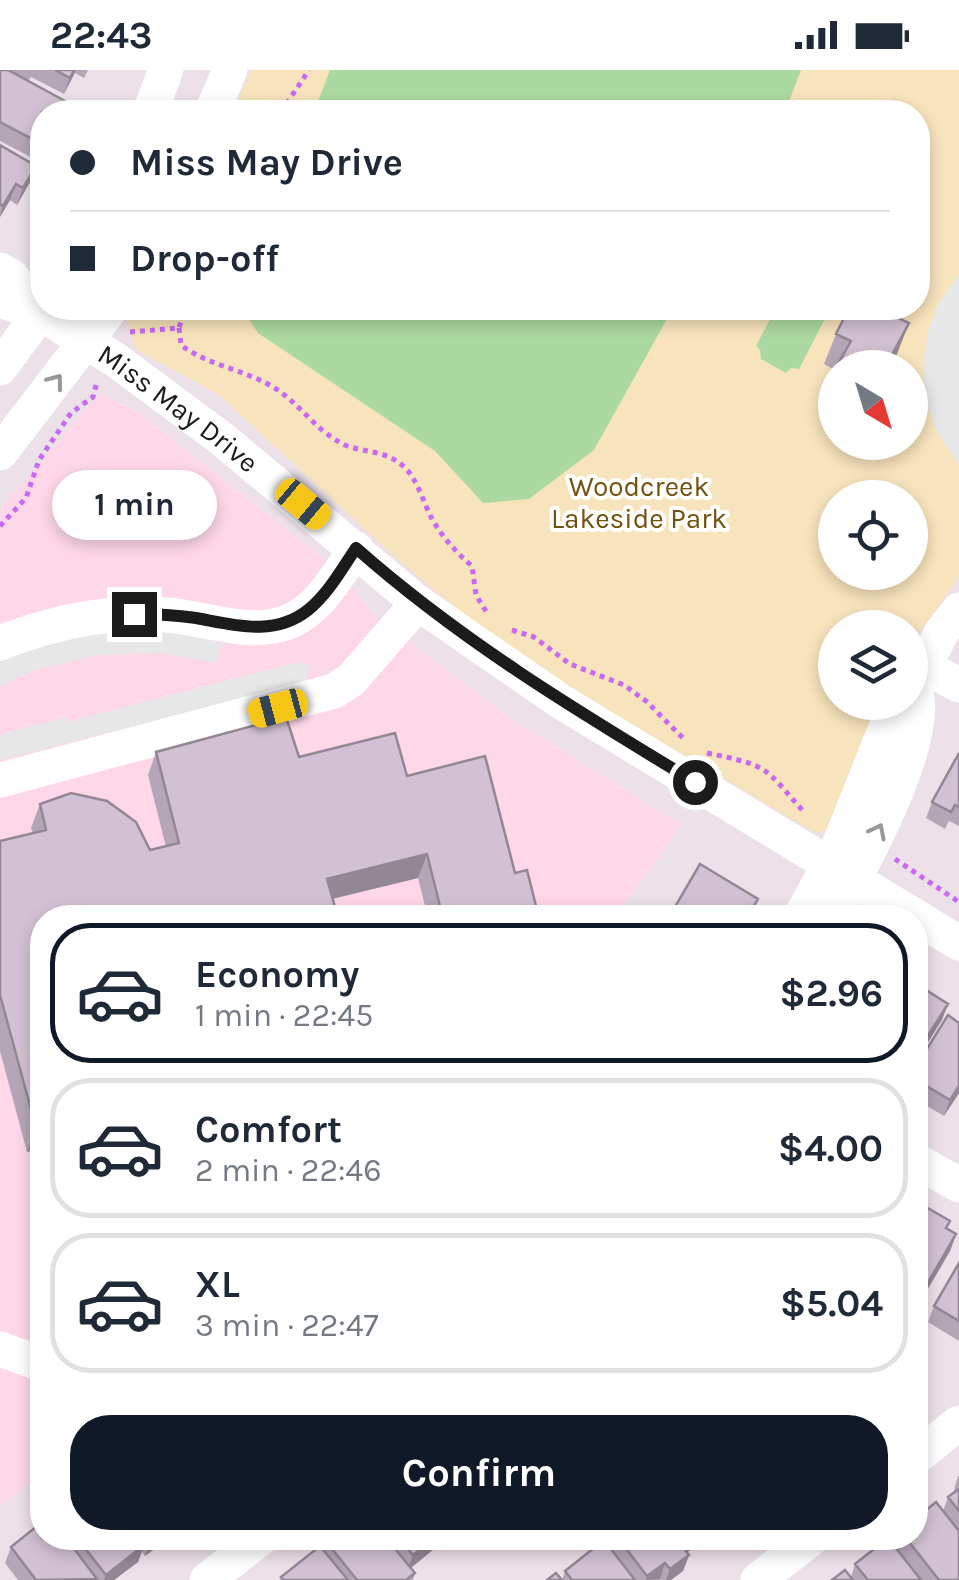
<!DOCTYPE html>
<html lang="en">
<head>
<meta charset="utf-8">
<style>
	body { margin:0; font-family:Karla,sans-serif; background:#f2f2f3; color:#1f2937; height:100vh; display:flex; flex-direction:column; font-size:38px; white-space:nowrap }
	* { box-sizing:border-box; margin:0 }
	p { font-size:32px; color:#747a83 }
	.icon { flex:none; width:55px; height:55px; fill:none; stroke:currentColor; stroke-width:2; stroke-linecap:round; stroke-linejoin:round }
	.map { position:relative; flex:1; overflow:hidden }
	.sheet { position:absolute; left:30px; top:835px; width:898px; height:645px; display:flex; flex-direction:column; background:#fff; border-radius:40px; box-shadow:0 5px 15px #0003 }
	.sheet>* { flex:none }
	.hud { position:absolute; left:30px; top:30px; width:900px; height:220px; border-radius:40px; box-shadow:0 5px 15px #0003; display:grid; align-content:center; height:220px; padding:0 40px; background:#fff }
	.needle { width:65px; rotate:142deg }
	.buttons { position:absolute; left:818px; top:280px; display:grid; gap:20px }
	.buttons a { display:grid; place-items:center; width:110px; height:110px; border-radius:50%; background:#fff; box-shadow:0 5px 15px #0003; font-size:50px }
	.end { position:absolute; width:45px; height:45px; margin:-22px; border:12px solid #1b1b1b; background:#fff; box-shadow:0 0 0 5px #fff }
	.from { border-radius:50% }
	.bubble { position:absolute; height:70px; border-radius:35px; background:#fff; box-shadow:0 5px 15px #0003; font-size:32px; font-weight:700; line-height:70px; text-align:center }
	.car { position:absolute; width:30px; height:60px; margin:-30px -15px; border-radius:12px; box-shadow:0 0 8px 2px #0007; background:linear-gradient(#f5c518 24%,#345 0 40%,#f5c518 0 76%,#345 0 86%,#f5c518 0) }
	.hud b { display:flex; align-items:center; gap:35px; height:95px; font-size:38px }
	.hud b+b { border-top:2px solid #e0e1e3 }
	.hud i { width:25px; height:25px; background:#1f2937 }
	ul { padding:18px 0 0; list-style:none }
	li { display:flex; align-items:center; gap:30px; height:140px; margin:0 20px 15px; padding:0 20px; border:5px solid #e0e1e3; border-radius:40px }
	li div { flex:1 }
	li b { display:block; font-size:38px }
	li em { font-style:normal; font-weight:700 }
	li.current { border-color:#111827 }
	li>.icon { width:90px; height:90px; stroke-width:1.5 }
	.primary-button { display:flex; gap:20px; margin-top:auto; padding:20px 40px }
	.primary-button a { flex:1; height:115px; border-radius:40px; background:#111827; color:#fff; font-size:40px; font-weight:700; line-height:115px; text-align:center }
	.status { display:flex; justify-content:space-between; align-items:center; height:70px; padding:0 50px; background:#fff; direction:ltr }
	.status svg { height:28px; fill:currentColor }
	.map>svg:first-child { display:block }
</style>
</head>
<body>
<div class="status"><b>22:43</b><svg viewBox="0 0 49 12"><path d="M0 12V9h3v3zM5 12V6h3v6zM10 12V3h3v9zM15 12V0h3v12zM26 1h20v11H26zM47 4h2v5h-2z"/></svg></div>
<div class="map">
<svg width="959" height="1510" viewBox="0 0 959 1510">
	<rect width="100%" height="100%" fill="#ece0e9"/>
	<path fill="#fed7e8" d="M100 324 138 342 333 496 375 545 515 651 682 755 615 847 42 848V1403L0 1436V439Z"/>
	<path fill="#f7e3bc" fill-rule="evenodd" d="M252 0H959V507L910 575V558H835V632L883 633 838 757 816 763 510 583 396 488 218 324 138 281 133 273 127 247 132 238H918V42H232ZM835 298H910V372H835ZM835 428H910V502H835Z"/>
	<path fill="#e7e7e7" d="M959 205V395L937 362 925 331 923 290 929 258 938 234Z
		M120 560 167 561 226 574 220 579 217 593 159 583 99 585 35 600 0 616V590L72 566Z
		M299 592 310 596 305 613 0 690V668L4 663 68 647 67 652Z"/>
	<path fill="#acd9a1" d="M330 0H801L785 42H314Z
		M242 238H673L594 380 529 429 483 433 435 381 258 263Z
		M776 238 830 239 799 299 791 298 786 303 761 289 760 280 756 276Z"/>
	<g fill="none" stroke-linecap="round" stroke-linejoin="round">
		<path stroke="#c868f5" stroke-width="5" stroke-dasharray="5 5" stroke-linecap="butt" d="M281 42 309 0
			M179 258 181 275C209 296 243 299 273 317 300 333 315 361 345 375 365 383 384 380 402 395 417 407 423 432 432 449 443 468 456 482 472 496L476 525 487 543
			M130 262 179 258 185 238
			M0 456 26 428 39 390 71 343 93 327 96 315
			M512 560 534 567 570 594 624 615 646 631 685 670
			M707 683C770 696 763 696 804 742
			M895 789 959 832"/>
		<g stroke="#fff" stroke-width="35">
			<path d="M150 42 166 0"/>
			<path d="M212 42 230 0"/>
			<path d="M0 200 11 206 40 243"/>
			<path id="s1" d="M0 230 40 243 113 288 222 369 418 533 560 631 959 873"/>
			<path d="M0 298 44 238"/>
			<path d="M0 383 111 238"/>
			<path d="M0 573C54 552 108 540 167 545 204 548 244 565 282 554 317 544 336 507 356 479"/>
			<path d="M923 596 959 615"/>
			<path d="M910 626 941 563 959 540"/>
			<path d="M0 710 334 621 351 610 418 533"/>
			<path d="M800 848 838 778 887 655 905 632"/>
			<path d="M833 848C859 801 933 669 915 619"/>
			<path d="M915 1090 959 1115"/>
			<path d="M0 1279 42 1294"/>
			<path d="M915 1388 959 1353"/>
			<path d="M207 1510 261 1468"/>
			<path d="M758 1510 812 1468"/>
		</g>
	</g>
	<path fill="#b5a6b5" d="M0 0H88L84 8 75 3 64 24 31 7 28 11 65 31 61 42H42V78L36 90 0 71Z
		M0 75 30 112 17 135 10 130 0 147Z
		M897 247V284L890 298H835V300L824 294 836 264Z
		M835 304V329L827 325Z
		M156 682 299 687 407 706 515 803 539 848H428L418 808 333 829 335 837 331 848H42V1077L27 1082 0 981V771L33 763 31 758 40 734 150 780 166 777 148 705Z
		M959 683V756L949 751 945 759 926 748 932 732Z
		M676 835 751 848H670Z
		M915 998 959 1023 944 1046 915 1029Z
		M915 1140 950 1151 947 1159 956 1164 950 1181 916 1239Z
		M959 1193V1271L928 1252 934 1236Z
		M958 1406H959V1510H832L851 1507 855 1494 894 1476 897 1468H915L943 1441 948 1427 953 1424Z
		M42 1468H169L145 1486 142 1482 138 1492 114 1510H18L5 1493 11 1477Z
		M326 1468H446L445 1470 411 1498 415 1503 413 1510H280L281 1507 321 1477Z
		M600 1468H706L687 1482 689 1485 683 1501 671 1510H562L565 1501 603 1471Z"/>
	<path fill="#938793" d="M74 0H76L64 24 70 8Z
		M36 96 30 112 17 135 23 118Z
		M16 114 10 130 0 147 3 136Z
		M909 253 897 284 890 298H886Z
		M427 784 418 808 318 832 327 809Z
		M335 837 331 848H295Z
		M948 934 942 950 915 993V986Z
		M959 1016V1023L944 1046 950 1030Z
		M42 1056V1077L27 1082 36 1058Z
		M956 1164 950 1181 916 1239 922 1223Z
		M154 1468H169L145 1486 151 1470Z
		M434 1468H446L445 1470 407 1501 413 1485Z
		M691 1468H706L685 1484Z
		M144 1475 138 1492 114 1510H104L106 1505Z
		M689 1485 683 1501 671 1510H666L670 1499Z
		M665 1493 660 1509 646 1510 647 1506Z"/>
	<path fill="#d2c1d2" stroke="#938793" stroke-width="2.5" d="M0 0H8L65 31 59 42H42V74L0 52Z
		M55 0H74L70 8Z
		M0 75 36 96 23 118 16 114 3 136 0 134Z
		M849 238H898L894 246 909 253 888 292 875 285 869 298H844L838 294 851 271 836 264Z
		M286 647 299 687 395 663 407 706 485 686 515 803 527 800 539 848H443L427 784 327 809 335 837 295 848H42V1056L36 1058 0 925V771L46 760 40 734 71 723 107 731 136 752 150 780 179 773 156 682Z
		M959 683V737L955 735 951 742 932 732Z
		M700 794 758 829 747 848H696L676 835Z
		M915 913 948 934 915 986Z
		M948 945 959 953V1016L950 1030 915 1009V998Z
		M919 1133 950 1151 946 1158 956 1164 922 1223 915 1219V1140Z
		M959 1193V1251L934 1236Z
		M959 1419V1441L948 1427Z
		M936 1432 959 1461V1510H939L906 1468H915V1449Z
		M42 1452V1468H66L97 1509 36 1510 11 1477Z
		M77 1468H138L144 1475 106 1505Z
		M326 1468H386L415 1503 406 1510H357L324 1469Z
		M399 1468H434L413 1485Z
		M618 1468H676L689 1485 670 1499 665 1493 647 1506Z
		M888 1468 921 1510H868L855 1494Z
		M604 1470 635 1510H572L565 1501Z
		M320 1476 348 1510H284L281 1507Z
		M845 1500 853 1510H832Z
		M556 1503 562 1510H547Z"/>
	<defs><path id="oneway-chevron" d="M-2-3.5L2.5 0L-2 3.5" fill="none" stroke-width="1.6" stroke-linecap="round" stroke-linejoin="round" transform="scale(2.5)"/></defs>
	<g stroke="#989898">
		<use href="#oneway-chevron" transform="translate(56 311) rotate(-53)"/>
		<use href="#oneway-chevron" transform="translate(878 761) rotate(-63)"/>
	</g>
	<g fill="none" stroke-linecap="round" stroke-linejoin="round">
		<path stroke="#1b1b1b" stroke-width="12" d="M134 544C154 544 175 545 196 548 235 555 274 567 308 540 328 524 342 499 356 478 460 570 577 641 695 712"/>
	</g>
	<g text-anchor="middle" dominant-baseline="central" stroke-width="8" stroke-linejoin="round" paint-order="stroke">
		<g font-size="28" fill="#1b1b1b" stroke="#fff">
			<text stroke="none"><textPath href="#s1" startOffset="210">Miss May Drive</textPath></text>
		</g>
		<g font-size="28" fill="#73510e" stroke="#fff">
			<text x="639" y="416">Woodcreek<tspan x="639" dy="32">Lakeside Park</tspan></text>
		</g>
	</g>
</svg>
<div class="buttons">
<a><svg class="needle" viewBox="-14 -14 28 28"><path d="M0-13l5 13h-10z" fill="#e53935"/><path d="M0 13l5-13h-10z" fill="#747a83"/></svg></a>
<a><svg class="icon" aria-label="locate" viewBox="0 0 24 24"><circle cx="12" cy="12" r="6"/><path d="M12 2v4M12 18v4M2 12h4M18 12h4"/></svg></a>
<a><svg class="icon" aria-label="layers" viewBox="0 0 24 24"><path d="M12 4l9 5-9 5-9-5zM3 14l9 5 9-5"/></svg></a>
</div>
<i class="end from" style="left:695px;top:712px"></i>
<i class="end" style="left:134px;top:544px"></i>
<div class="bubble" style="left:52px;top:400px;width:165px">1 min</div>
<i class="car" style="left:303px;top:434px;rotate:130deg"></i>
<i class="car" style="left:278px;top:638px;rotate:255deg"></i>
<div class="hud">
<b><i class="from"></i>Miss May Drive</b>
<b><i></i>Drop-off</b>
</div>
<section class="sheet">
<ul>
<li class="current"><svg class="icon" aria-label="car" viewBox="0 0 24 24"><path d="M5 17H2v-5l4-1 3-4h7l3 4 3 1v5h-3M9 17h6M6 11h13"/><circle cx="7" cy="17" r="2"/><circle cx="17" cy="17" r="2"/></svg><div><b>Economy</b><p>1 min · 22:45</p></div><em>$2.96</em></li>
<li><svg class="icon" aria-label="car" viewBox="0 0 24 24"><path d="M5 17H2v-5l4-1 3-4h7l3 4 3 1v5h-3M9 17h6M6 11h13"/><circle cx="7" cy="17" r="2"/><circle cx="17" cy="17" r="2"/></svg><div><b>Comfort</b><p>2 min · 22:46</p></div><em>$4.00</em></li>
<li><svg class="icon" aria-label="car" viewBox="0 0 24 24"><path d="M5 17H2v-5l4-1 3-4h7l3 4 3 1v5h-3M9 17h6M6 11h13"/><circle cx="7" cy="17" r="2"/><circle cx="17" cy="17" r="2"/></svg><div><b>XL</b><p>3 min · 22:47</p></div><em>$5.04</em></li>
</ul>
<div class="primary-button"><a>Confirm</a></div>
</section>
</div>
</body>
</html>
